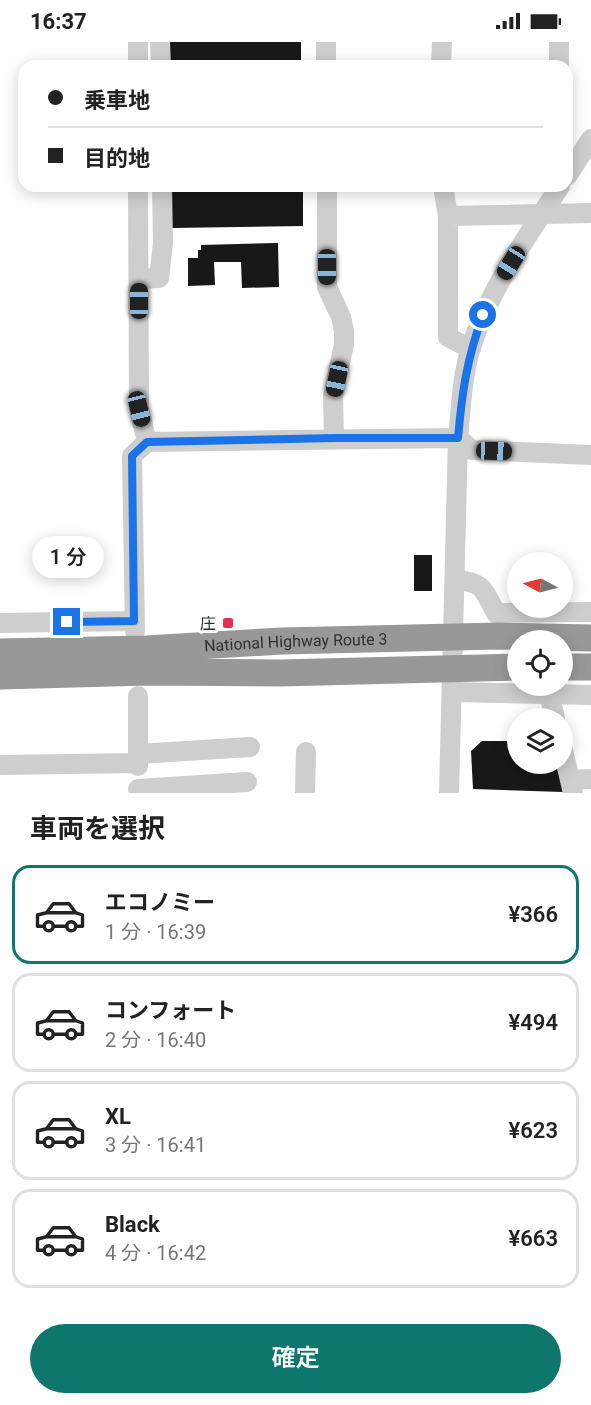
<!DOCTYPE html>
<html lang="ja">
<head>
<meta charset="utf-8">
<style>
	body { margin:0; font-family:Roboto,"Noto Sans JP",sans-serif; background:#f2f2f2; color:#222; height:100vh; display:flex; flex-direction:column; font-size:22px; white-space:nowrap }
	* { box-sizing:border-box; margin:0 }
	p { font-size:20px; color:#767676 }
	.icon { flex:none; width:33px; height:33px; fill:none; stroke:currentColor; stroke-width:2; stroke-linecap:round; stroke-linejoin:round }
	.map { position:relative; height:751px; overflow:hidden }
	.drawer { display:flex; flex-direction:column; background:#fff; flex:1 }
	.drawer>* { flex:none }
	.hud { position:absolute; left:18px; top:18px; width:555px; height:132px; border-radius:18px; box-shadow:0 3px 15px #0003; display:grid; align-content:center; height:132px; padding:0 30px; background:#fff }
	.needle { width:39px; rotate:277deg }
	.fabs { position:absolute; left:507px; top:510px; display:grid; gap:12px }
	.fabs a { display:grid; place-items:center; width:66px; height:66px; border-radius:50%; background:#fff; box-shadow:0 3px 15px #0003; font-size:30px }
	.end { position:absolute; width:27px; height:27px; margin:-14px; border:8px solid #1a73e8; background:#fff; box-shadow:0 0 0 3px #fff }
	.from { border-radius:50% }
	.bubble { position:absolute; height:42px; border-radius:21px; background:#fff; box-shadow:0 3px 15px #0003; font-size:20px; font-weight:600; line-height:42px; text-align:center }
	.car { position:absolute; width:18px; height:36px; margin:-18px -9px; border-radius:8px; box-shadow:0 0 4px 2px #0007; background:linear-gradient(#222 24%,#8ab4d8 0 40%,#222 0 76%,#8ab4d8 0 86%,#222 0) }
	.hud b { display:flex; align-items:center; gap:21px; height:57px; font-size:22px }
	.hud b+b { border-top:2px solid #e0e0e0 }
	.hud i { width:15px; height:15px; background:#222 }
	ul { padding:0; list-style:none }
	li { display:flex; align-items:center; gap:18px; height:99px; margin:0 12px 9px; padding:0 18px; border:3px solid #e0e0e0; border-radius:18px }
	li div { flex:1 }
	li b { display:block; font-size:22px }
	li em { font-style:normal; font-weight:600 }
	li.active { border-color:#0f766e }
	li>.icon { width:54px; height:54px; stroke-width:1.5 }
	h2 { padding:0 30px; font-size:27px; line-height:72px }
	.primary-button { display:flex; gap:12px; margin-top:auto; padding:12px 30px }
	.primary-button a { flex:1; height:69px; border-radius:36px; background:#0f766e; color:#fff; font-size:24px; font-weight:600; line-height:69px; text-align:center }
	.status { display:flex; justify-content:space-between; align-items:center; height:42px; padding:0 30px; background:#fff; direction:ltr }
	.status svg { height:16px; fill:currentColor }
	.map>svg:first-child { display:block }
</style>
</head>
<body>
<div class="status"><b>16:37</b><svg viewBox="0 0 49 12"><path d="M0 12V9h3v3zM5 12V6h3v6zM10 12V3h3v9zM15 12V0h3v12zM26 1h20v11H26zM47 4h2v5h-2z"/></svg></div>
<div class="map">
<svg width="591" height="751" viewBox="0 0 591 751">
	<rect width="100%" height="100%" fill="#fff"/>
	<path fill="#181818" d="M169 0H301V20L223 21 224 24H170Z
		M171 144H303V184L172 186Z
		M278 201 279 245 242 246 241 220H214L215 243 188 244V216H198V208H201V203Z
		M414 513H432V549H414Z
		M482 699H518V722H558L563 750 473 747 471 709Z"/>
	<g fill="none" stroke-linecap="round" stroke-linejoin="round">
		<path stroke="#cecece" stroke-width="20" d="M138 0V24
			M160 0 161 24
			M326 0V24
			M559 0V24
			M441 24 442 0
			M567 134 591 97
			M138 144 139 367 147 400
			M327 144V245L341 275 344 289V302L333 354 334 396
			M443 144 448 174V295L471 307
			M448 174 591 171
			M139 237 159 236 163 201 162 144
			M455 538C484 540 483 547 496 571L591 570
			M0 581 134 579
			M135 589 132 414 147 400 458 396 472 408 591 413
			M453 650 591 653
			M549 652 555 676
			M138 654V724
			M562 704 573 751
			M138 712 250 705
			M0 723 138 721
			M571 738 591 737
			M138 747 247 740
			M305 751 306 710
			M449 751 458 396C461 366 462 334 471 305 490 246 527 195 560 144"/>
		<g stroke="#989898" stroke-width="27">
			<path id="s1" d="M0 610 146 607 282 599 499 594 591 596"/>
			<path d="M562 625H591"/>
			<path d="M0 634 148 630 280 631 518 625"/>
		</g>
	</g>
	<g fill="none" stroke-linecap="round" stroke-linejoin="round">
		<path stroke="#1a73e8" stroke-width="8" d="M67 580 134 579 132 414 147 400 334 396H458C462 350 467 316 483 273"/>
	</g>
	<rect fill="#ee2c50" stroke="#fff" stroke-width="2" x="222" y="575" width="12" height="12" rx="3"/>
	<g text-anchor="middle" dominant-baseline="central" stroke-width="6" stroke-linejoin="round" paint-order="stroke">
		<g font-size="16" fill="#313131" stroke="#fff" text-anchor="end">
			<text x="216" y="581">庄</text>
		</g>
		<g font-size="16" fill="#313131" stroke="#fff">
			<text stroke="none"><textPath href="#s1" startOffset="296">National Highway Route 3</textPath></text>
		</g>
	</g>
</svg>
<div class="fabs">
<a><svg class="needle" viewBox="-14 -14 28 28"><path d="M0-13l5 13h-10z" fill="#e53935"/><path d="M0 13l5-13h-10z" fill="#767676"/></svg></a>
<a><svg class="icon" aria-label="locate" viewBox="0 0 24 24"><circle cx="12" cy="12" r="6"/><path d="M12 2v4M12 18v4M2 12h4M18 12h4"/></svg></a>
<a><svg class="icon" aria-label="layers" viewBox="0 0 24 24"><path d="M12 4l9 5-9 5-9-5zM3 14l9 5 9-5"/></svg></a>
</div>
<i class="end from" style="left:483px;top:273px"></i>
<i class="end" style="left:67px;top:580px"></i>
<div class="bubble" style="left:32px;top:494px;width:72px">1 分</div>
<i class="car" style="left:511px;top:221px;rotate:212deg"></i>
<i class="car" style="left:327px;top:225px;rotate:180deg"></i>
<i class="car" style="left:139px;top:259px;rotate:0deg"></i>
<i class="car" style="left:337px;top:337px;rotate:192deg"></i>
<i class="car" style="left:139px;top:367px;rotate:166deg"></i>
<i class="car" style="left:494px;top:409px;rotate:92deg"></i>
<div class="hud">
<b><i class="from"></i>乗車地</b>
<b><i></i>目的地</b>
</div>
</div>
<section class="drawer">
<h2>車両を選択</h2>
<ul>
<li class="active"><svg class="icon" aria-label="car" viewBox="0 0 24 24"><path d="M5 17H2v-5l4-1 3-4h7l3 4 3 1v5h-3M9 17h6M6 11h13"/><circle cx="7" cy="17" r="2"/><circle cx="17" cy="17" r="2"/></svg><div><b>エコノミー</b><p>1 分 · 16:39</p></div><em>¥366</em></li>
<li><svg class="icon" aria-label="car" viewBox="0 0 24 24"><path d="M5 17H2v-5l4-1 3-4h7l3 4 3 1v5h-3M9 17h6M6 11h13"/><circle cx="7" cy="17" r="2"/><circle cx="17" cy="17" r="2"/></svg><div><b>コンフォート</b><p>2 分 · 16:40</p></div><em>¥494</em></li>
<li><svg class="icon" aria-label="car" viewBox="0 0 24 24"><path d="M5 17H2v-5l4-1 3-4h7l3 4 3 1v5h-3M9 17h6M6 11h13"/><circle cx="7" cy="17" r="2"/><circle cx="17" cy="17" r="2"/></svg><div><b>XL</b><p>3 分 · 16:41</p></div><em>¥623</em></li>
<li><svg class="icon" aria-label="car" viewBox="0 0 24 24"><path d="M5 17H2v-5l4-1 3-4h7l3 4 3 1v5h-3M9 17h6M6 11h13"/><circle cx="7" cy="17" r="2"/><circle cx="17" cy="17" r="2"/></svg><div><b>Black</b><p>4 分 · 16:42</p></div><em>¥663</em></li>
</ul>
<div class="primary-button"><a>確定</a></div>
</section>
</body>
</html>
